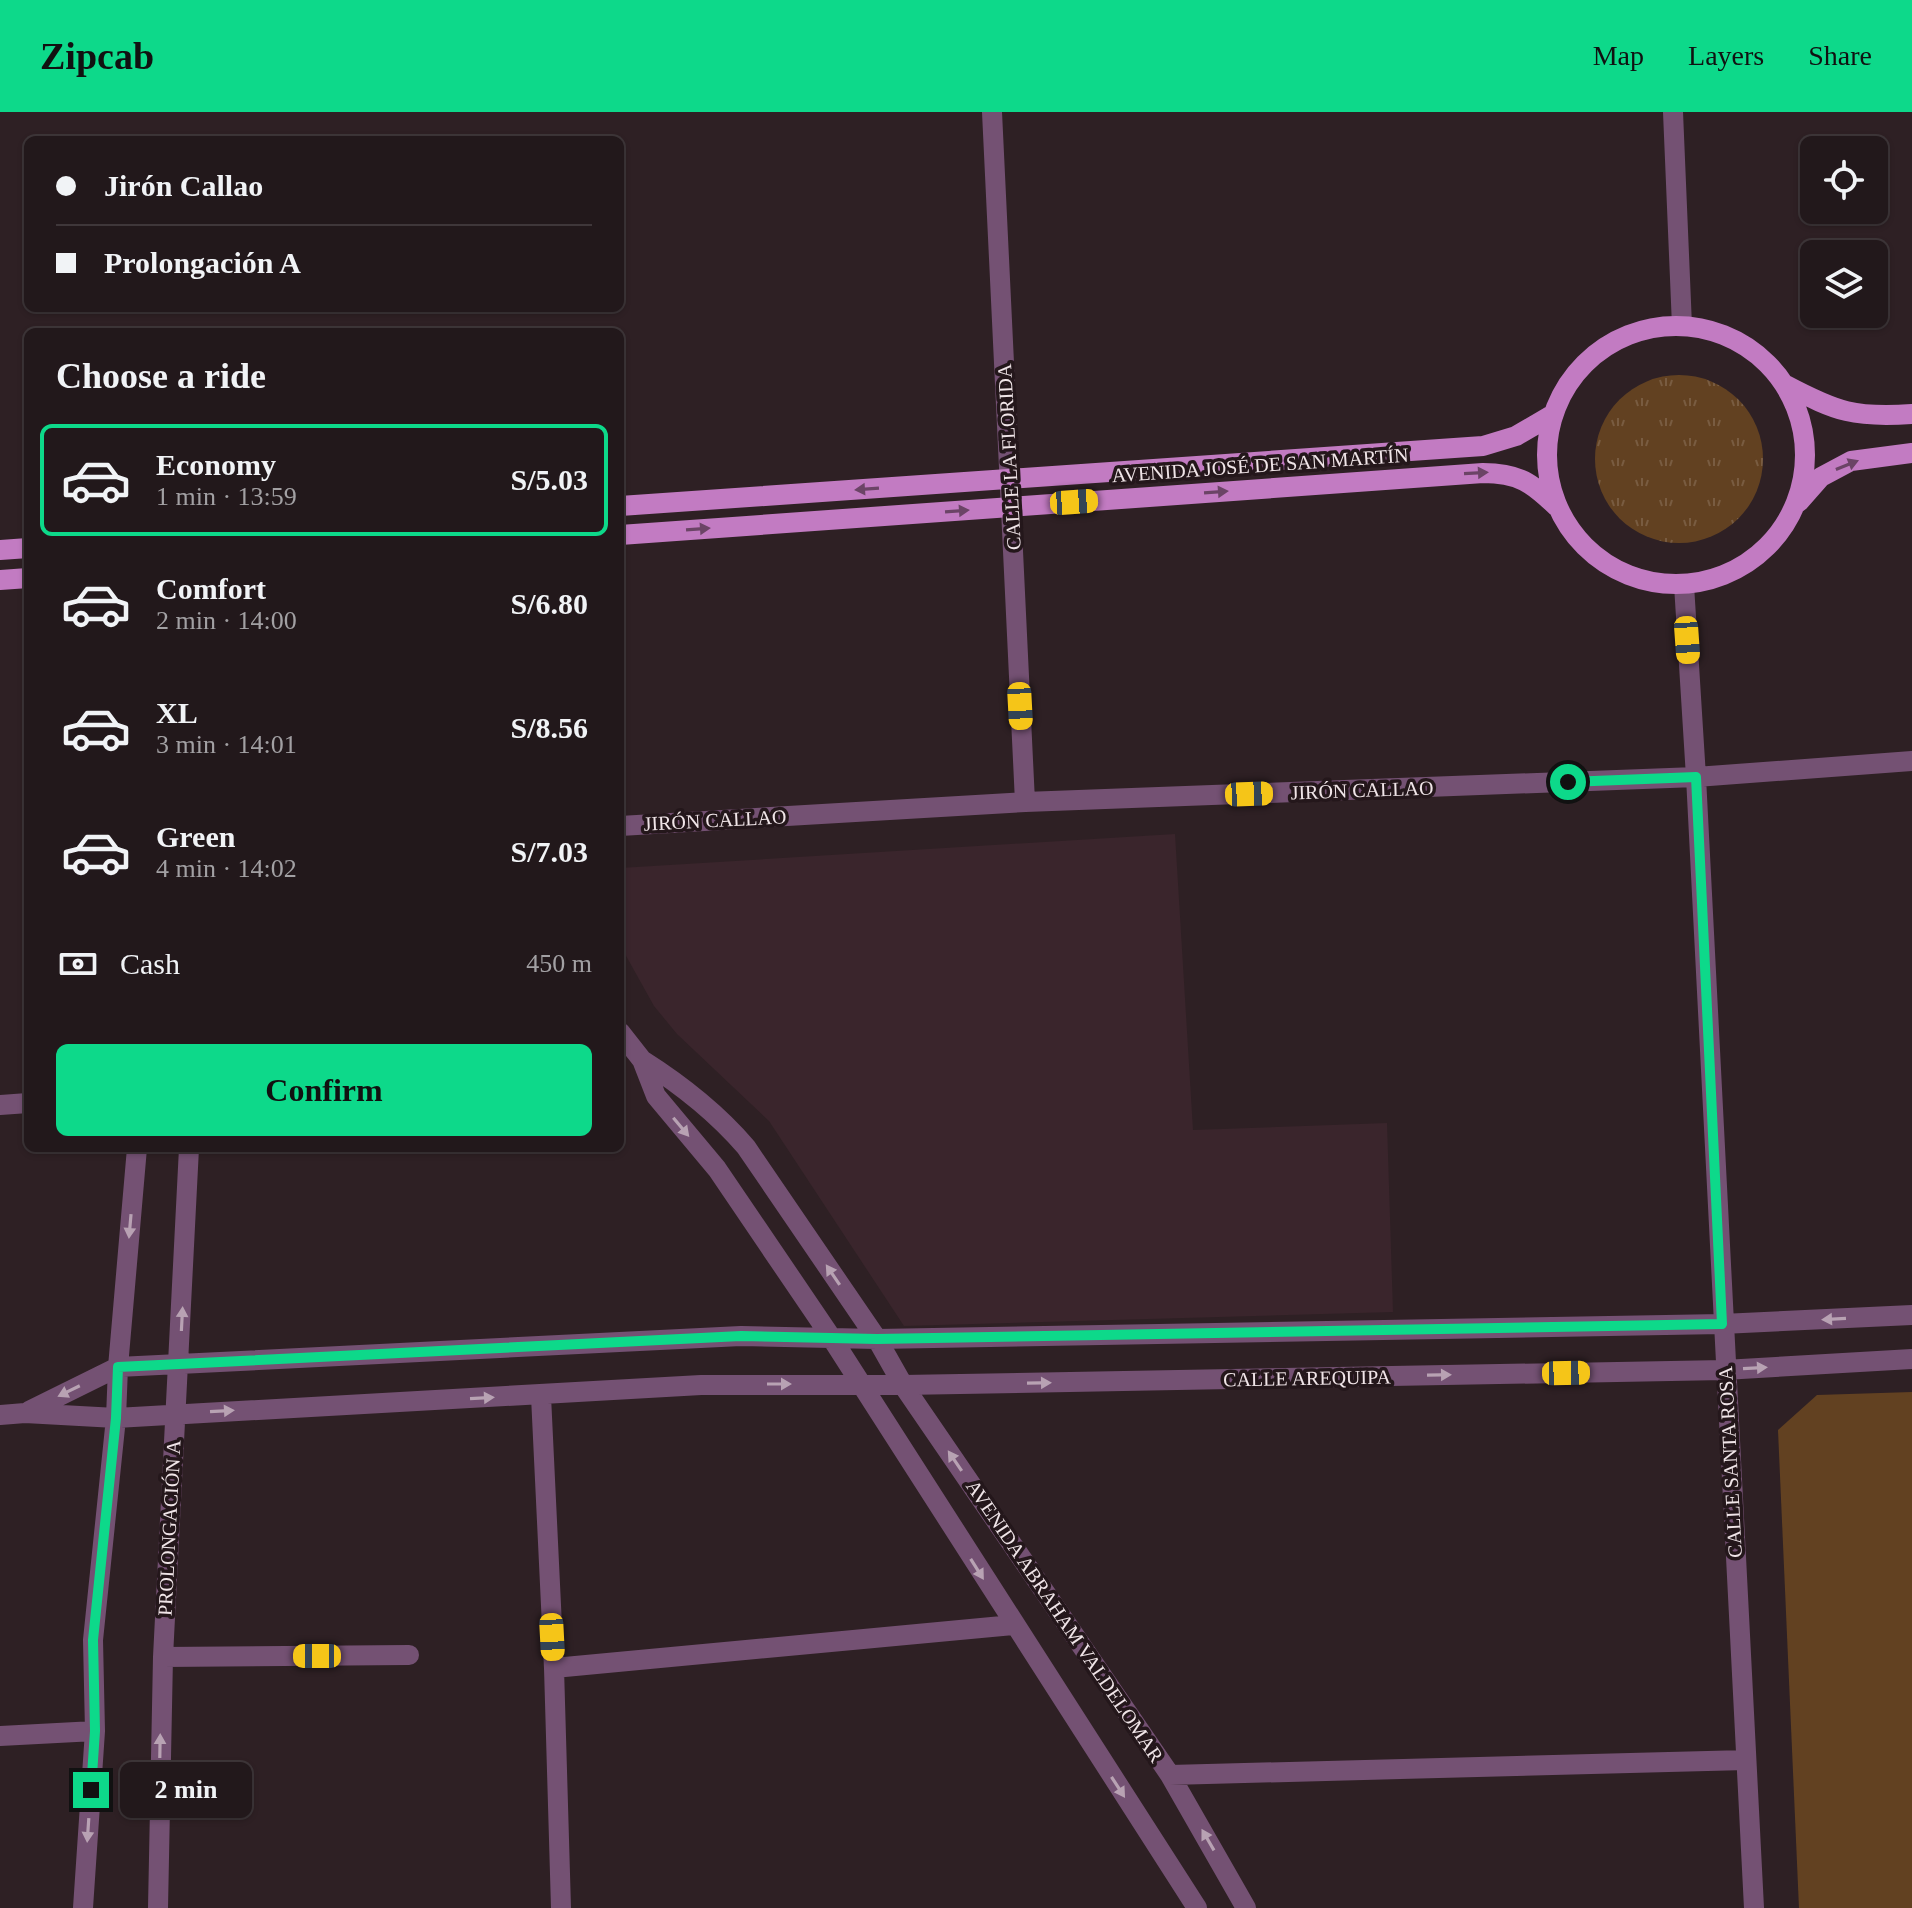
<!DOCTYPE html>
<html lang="en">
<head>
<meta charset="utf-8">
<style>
	body { margin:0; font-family:Georgia,serif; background:#2e2528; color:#f1f3f6; height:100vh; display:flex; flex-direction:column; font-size:30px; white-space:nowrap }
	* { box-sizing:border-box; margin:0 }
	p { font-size:26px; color:#a2a0a3 }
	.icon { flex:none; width:44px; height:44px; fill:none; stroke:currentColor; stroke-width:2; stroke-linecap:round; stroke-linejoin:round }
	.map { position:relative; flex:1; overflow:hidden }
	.sheet { position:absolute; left:24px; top:216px; width:600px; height:824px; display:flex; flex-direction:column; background:#22181b; border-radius:12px; box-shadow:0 2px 6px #0004,0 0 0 2px #3f373a }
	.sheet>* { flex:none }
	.banner { position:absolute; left:24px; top:24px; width:600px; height:176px; border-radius:12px; box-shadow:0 2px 6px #0004,0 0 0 2px #3f373a; display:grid; align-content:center; height:176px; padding:0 32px; background:#22181b }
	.fabs { position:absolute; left:1800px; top:24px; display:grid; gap:16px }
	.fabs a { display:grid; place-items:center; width:88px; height:88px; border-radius:12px; background:#22181b; box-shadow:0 2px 6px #0004,0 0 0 2px #3f373a; font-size:40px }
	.end { position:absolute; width:36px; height:36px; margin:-18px; border:10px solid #0dd98a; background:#111; box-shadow:0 0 0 4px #111 }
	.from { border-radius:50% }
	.bubble { position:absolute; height:56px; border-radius:12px; background:#22181b; box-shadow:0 2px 6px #0004,0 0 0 2px #3f373a; font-size:26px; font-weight:800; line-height:56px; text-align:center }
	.car { position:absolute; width:24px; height:48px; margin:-24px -12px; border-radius:10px; box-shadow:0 0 6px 2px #0007; background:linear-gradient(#f5c518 24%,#345 0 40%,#f5c518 0 76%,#345 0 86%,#f5c518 0) }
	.banner b { display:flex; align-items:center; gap:28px; height:76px; font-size:30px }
	.banner b+b { border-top:2px solid #3f373a }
	.banner i { width:20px; height:20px; background:#f1f3f6 }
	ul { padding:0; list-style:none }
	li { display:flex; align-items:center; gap:24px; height:112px; margin:0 16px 12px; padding:0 16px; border:4px solid transparent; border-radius:12px }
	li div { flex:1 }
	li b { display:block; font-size:30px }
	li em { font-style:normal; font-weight:800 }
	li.selected { border-color:#0dd98a }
	li>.icon { width:72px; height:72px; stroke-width:1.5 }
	h2 { padding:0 32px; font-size:36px; line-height:96px }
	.pay { display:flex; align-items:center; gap:20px; height:88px; padding:0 32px; font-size:30px }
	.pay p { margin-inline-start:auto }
	.cta { display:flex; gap:16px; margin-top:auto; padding:16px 32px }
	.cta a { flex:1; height:92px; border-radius:12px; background:#0dd98a; color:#111; font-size:32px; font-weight:800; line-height:92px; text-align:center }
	header { display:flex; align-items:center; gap:48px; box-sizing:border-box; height:112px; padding:0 40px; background:#0dd98a; color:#111 }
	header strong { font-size:38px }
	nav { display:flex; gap:44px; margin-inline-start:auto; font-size:28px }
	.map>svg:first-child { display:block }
</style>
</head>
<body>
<header>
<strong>Zipcab</strong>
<nav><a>Map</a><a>Layers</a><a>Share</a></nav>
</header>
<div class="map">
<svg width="1912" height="1796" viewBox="0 0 1912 1796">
	<defs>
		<pattern id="park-tufts" width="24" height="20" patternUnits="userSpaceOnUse" patternTransform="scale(2)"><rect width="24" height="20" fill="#624121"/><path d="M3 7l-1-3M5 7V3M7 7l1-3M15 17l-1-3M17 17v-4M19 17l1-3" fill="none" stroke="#795c41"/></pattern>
	</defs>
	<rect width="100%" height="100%" fill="#2e2024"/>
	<path fill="#3a252c" d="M1175 722 1193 1018 1387 1011 1393 1200 904 1214 769 1009 677 922 654 894 620 833V756Z"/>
	<path fill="url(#park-tufts)" d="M1595 347a84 84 0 1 1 168 0a84 84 0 1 1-168 0Z"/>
	<path fill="#624121" d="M1912 1280V1796H1799L1778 1318 1817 1283Z"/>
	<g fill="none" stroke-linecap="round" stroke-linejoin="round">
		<path stroke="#745173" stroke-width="20" d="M992 0 1025 690
			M1673 0 1682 214
			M1684 473 1696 665 1754 1796
			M620 714 1025 690 1696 665 1912 649
			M620 920 642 948 656 984 717 1057 831 1225 1197 1796
			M642 948C680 972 716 1000 746 1035L877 1227 903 1273 1170 1663 1246 1796
			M0 993 28 991
			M541 1284 554 1556 561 1796
			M29 1299 118 1255 179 1252 741 1224 877 1227 1722 1212 1912 1203
			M0 1303 25 1301 116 1306 701 1273H903L1724 1258 1912 1247
			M163 1545 409 1543
			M554 1556 1013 1513
			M0 1624 95 1619
			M1170 1663 1746 1648
			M83 1796 95 1619 93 1528 116 1306 118 1255 137 1036
			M158 1796 163 1545 189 1036"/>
		<path stroke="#c27bc2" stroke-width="20" d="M1547 343a129 129 0 1 1 258 0a129 129 0 1 1-258 0Z
			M1786 273C1837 300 1855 306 1912 302
			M1799 390 1821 365 1851 349 1912 341
			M620 394 1483 334 1516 324 1552 303
			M620 423 1483 361C1519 361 1532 371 1557 395
			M0 438 28 436
			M0 468 28 466"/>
	</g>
	<defs><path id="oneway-solid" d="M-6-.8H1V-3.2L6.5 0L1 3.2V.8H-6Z" transform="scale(2)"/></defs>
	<g fill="#6b4466">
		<use href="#oneway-solid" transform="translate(1847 353) rotate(-22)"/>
		<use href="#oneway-solid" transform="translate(1476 361) rotate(-3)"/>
		<use href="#oneway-solid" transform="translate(867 377) rotate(176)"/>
		<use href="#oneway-solid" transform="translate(1216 380) rotate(-4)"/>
		<use href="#oneway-solid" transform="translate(957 399) rotate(-4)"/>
		<use href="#oneway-solid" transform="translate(698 417) rotate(-4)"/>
	</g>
	<g fill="#b8a2b3">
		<use href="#oneway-solid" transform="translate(681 1015) rotate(50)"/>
		<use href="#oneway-solid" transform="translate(130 1114) rotate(95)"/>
		<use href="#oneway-solid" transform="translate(833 1163) rotate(-124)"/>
		<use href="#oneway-solid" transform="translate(182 1207) rotate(-87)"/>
		<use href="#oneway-solid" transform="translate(1834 1207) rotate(177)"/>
		<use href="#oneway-solid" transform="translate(1755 1256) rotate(-3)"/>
		<use href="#oneway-solid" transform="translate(1439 1263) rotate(-1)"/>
		<use href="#oneway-solid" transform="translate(1039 1271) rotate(-1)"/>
		<use href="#oneway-solid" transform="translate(779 1272)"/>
		<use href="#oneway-solid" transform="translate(69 1279) rotate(154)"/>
		<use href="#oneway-solid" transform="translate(482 1286) rotate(-3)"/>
		<use href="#oneway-solid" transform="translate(222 1299) rotate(-3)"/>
		<use href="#oneway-solid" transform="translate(955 1349) rotate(-124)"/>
		<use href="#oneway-solid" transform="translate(977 1457) rotate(58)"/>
		<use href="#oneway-solid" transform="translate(160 1634) rotate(-89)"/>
		<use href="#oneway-solid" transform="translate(1118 1675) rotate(57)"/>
		<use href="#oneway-solid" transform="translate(88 1718) rotate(94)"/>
		<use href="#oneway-solid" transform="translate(1208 1728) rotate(-120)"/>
	</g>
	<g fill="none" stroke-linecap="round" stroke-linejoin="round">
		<path stroke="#0dd98a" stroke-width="10" d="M91 1678 95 1619 93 1528 116 1306 118 1255 741 1224 877 1227 1722 1212 1696 665 1568 670"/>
	</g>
	<g text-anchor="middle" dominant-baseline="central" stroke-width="7" stroke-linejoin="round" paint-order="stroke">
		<g font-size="20" fill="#f0e5e8" stroke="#24171b">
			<text transform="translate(1009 345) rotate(-93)">CALLE LA FLORIDA</text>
			<text transform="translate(1260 353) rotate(-4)">AVENIDA JOSÉ DE SAN MARTÍN</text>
			<text transform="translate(1362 678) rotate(-2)">JIRÓN CALLAO</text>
			<text transform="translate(715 708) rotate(-3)">JIRÓN CALLAO</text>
			<text transform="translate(1307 1266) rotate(-1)">CALLE AREQUIPA</text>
			<text transform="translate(1730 1350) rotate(-93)">CALLE SANTA ROSA</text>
			<text transform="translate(169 1416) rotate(-87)">PROLONGACIÓN A</text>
			<text transform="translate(1065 1509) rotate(56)">AVENIDA ABRAHAM VALDELOMAR</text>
		</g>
	</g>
</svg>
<div class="fabs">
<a><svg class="icon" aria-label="locate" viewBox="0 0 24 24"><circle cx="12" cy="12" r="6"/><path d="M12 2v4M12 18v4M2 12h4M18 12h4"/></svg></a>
<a><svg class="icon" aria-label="layers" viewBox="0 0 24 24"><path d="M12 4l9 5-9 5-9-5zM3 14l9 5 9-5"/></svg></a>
</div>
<i class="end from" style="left:1568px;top:670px"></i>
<i class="end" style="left:91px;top:1678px"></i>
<div class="bubble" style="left:120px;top:1650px;width:132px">2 min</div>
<i class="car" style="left:1074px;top:390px;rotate:86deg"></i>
<i class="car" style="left:1687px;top:528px;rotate:176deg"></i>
<i class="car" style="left:1020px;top:594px;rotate:177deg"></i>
<i class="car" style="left:1249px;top:682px;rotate:88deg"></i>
<i class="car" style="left:1566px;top:1261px;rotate:89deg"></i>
<i class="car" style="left:552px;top:1525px;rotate:177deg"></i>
<i class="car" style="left:317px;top:1544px;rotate:270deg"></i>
<div class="banner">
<b><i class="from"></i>Jirón Callao</b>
<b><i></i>Prolongación A</b>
</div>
<section class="sheet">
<h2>Choose a ride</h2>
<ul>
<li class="selected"><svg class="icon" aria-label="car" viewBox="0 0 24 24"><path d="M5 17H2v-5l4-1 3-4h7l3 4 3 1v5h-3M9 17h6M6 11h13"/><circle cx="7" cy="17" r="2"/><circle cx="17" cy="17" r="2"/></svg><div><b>Economy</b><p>1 min · 13:59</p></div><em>S/5.03</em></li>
<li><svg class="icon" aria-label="car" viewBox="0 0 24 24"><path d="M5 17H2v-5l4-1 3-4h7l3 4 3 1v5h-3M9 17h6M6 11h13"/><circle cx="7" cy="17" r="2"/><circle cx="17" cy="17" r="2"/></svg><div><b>Comfort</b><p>2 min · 14:00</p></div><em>S/6.80</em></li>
<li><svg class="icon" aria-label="car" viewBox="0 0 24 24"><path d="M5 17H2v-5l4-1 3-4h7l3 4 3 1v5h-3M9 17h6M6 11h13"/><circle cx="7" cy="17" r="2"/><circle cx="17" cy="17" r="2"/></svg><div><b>XL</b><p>3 min · 14:01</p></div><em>S/8.56</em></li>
<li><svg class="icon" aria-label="car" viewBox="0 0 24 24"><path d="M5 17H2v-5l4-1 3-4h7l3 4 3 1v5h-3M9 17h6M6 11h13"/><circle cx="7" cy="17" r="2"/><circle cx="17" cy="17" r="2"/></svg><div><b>Green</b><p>4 min · 14:02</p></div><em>S/7.03</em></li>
</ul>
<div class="pay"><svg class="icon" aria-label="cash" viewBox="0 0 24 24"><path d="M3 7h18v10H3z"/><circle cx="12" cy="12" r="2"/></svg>Cash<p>450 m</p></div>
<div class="cta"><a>Confirm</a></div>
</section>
</div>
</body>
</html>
